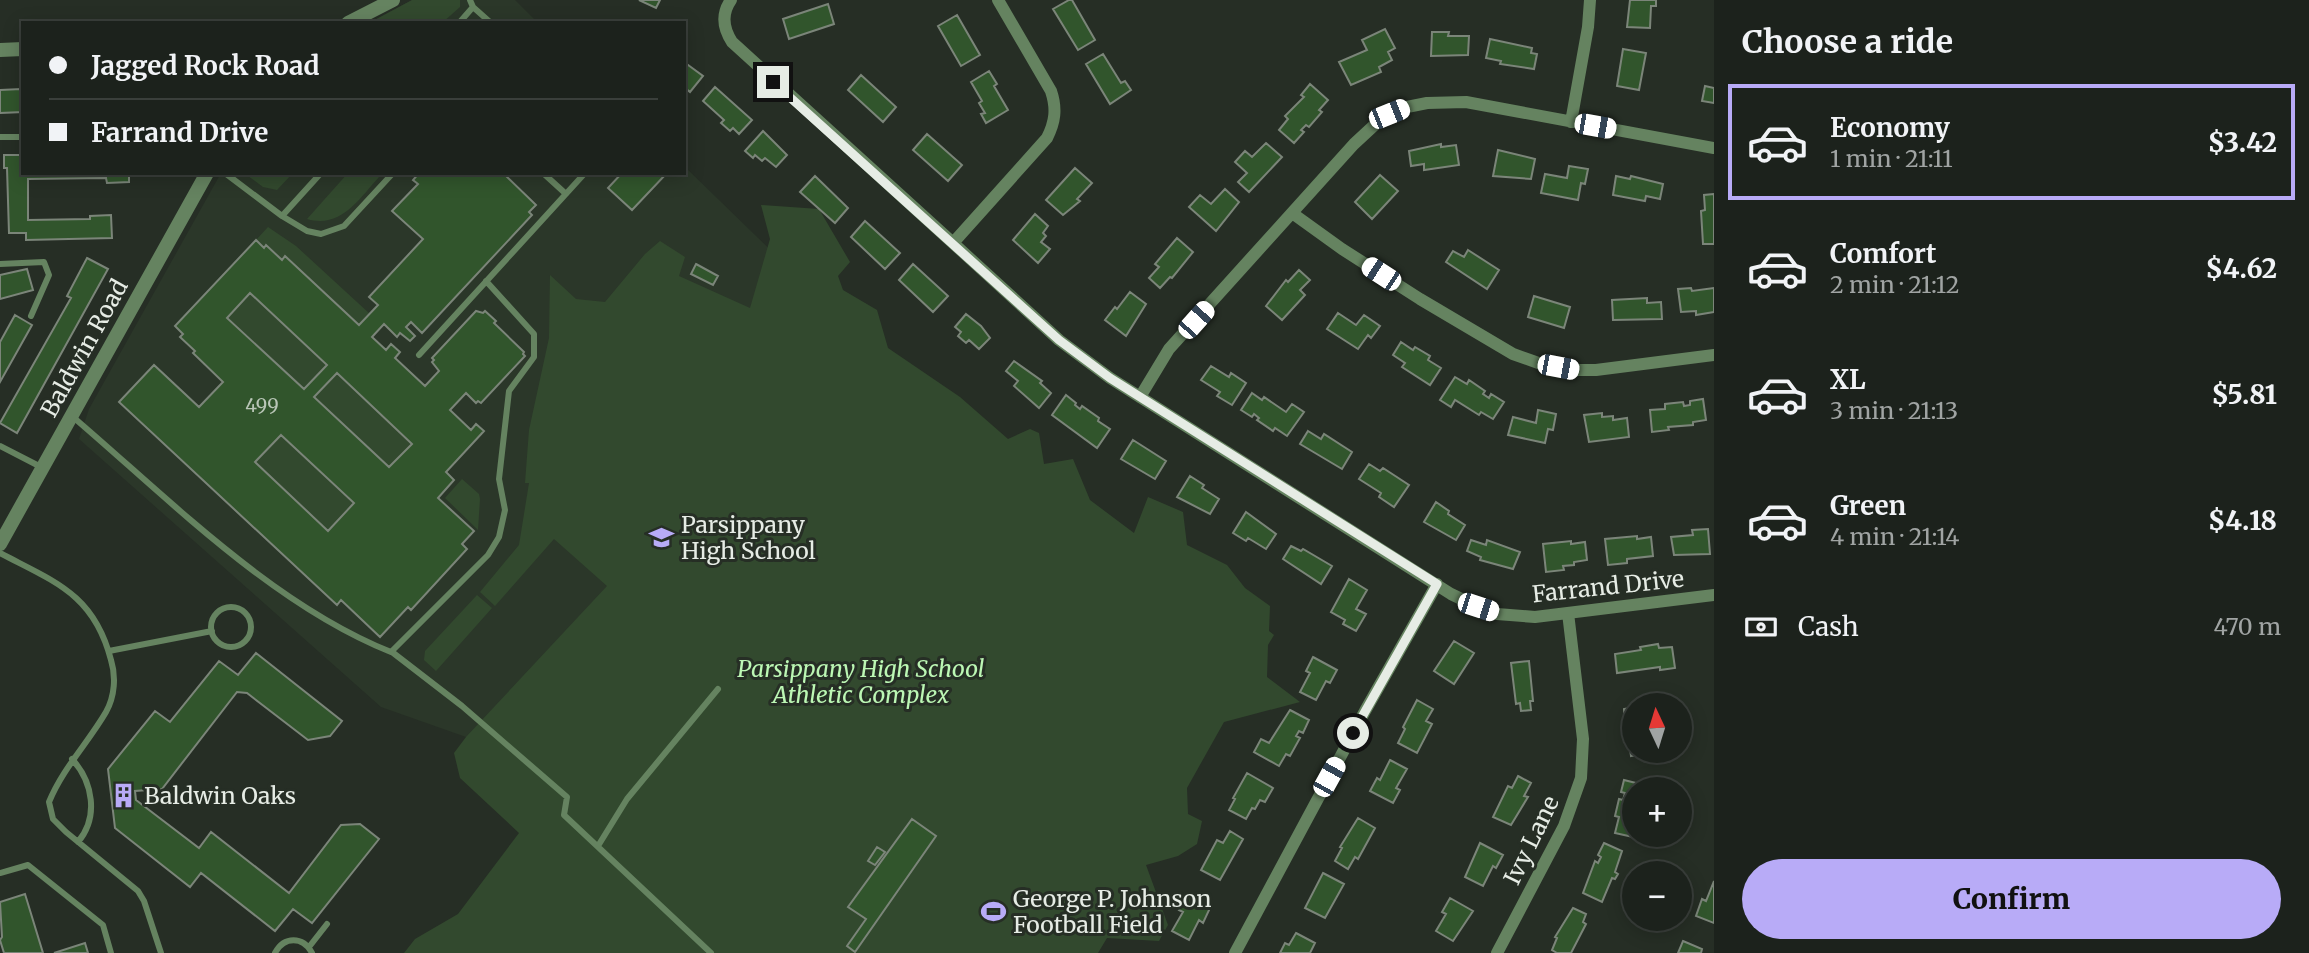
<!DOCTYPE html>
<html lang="en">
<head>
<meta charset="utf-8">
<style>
	body { margin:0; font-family:Merriweather,serif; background:#252a25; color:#f1f3f6; height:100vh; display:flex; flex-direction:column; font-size:26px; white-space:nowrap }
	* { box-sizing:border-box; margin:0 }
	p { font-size:23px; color:#a0a4a3 }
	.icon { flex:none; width:38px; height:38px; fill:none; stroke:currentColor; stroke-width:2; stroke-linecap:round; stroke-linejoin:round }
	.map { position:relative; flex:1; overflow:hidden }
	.details { display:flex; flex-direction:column; background:#1c221c; width:595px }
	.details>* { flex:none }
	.top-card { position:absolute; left:21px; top:21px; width:665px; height:154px; border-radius:0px; box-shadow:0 4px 18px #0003,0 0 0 2px #3a3f3b; display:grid; align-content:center; height:154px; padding:0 28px; background:#1c221c }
	.needle { width:46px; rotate:356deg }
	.controls { position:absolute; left:1622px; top:693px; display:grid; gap:14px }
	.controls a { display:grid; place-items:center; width:70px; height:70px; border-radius:50%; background:#1c221c; box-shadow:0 4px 18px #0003,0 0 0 2px #3a3f3b; font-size:35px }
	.end { position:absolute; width:32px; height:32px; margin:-16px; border:9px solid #e6ece5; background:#111; box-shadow:0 0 0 4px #111 }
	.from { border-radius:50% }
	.car { position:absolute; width:21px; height:42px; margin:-21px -10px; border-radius:9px; box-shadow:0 0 5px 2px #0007; background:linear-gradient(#fff 24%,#345 0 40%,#fff 0 76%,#345 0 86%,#fff 0) }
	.top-card b { display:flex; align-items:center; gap:24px; height:66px; font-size:26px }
	.top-card b+b { border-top:2px solid #3a3f3b }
	.top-card i { width:18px; height:18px; background:#f1f3f6 }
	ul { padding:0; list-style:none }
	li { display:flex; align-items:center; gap:21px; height:116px; margin:0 14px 10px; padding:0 14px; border:4px solid transparent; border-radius:0px }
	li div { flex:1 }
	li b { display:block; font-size:26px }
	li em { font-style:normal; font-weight:800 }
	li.active { border-color:#b8abf7 }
	li>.icon { width:63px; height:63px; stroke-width:1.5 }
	h2 { padding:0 28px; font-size:32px; line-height:84px }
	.pay { display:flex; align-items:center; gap:18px; height:77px; padding:0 28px; font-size:26px }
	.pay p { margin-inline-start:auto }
	.primary-button { display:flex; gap:14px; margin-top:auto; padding:14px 28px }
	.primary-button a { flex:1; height:80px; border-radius:42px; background:#b8abf7; color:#111; font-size:28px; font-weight:800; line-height:80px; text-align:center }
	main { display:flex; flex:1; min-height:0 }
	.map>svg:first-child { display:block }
</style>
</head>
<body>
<main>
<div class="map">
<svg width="1714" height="953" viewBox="0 0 1714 953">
	<rect width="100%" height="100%" fill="#262e25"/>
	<path fill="#2b3729" d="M412 0H515L538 23H369Z
		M684 166 902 378 1274 635 562 821 466 737 381 707 79 439 89 409 221 173H684Z"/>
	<path fill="#32492e" d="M412 0H460V7L442 23H369Z
		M244 173H293L277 190 263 187Z
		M348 173H375L379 177C359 199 341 229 307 219Z
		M761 205 819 209 850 262 838 276 843 290 877 310 888 348 960 397 1008 439 1030 429 1039 433 1044 464 1073 459 1090 500 1134 533 1148 497 1183 512 1187 545 1227 565 1245 588 1270 606 1269 631 1274 635 1268 645 1267 677 1300 702 1224 722 1187 788 1188 814 1202 821 1197 844 1178 856 1146 865 1168 925 1159 941 1107 938 1098 953H404L415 939 458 914 519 833 460 778 454 753 466 737 607 586 554 539 495 606 480 592 519 545 529 483H525L529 430 549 338 550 275 576 299 605 302 645 254 660 241 685 257 679 276 750 308 770 239Z
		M268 227 296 246 370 314 359 325 286 257 282 260 267 246 264 248 256 240Z
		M250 293 327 365 304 389 227 318Z
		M337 373 412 444 389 467 314 397Z
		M281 435 354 503 328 531 255 462Z
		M462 479 479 494 480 499 478 530 445 498Z
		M477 595 492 608 436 671 424 660 425 651Z"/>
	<path fill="#31552c" stroke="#7b8579" stroke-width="2" fill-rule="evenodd" d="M639 0H660L656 8Z
		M1069 0H1072L1095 40 1078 50 1053 9Z
		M1630 0H1656V6H1651L1650 28 1627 27Z
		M828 4 834 24 789 39 783 19Z
		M957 15 980 55 961 66 938 26Z
		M1385 29 1395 48 1388 52 1392 60 1379 67 1381 72 1351 85 1339 62 1367 50 1362 40Z
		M1432 32H1449L1448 36H1469L1468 55 1431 56Z
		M1490 39 1532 48 1531 53 1537 54 1534 69 1500 64 1501 61 1486 58Z
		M1623 49 1646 53 1639 90 1617 86Z
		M1103 54 1121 83 1125 81 1131 90 1110 104 1086 64Z
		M684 62 703 76 690 92 684 87Z
		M989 71 997 84 994 86 1008 110 986 123 981 114 985 113 979 103 982 101 971 82Z
		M861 75 896 107 883 122 848 90Z
		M1310 84 1328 100 1319 110 1322 112 1309 127 1306 125 1301 130 1304 132 1294 143 1279 130 1288 119 1285 116 1304 97 1301 95Z
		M1705 86 1714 88V103L1702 101Z
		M715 87 752 120 739 134 733 128 730 131 721 123 724 120 703 101Z
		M21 89 23 112 0 113V90Z
		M763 131 787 155 776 167 765 158 762 161 755 155 753 158 745 151Z
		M927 134 962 165 948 181 913 150Z
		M1266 143 1282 157 1249 192 1238 182 1247 173 1235 162 1245 151 1252 157Z
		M1441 144V147L1456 145 1459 165 1424 170V164L1411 166 1409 151Z
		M1498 150 1535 159 1531 179 1493 176Z
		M4 155H23V173H129V182L107 183 106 178 28 179V220L90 219V216L111 215 112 238 26 240V233H9L7 168H4Z
		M1569 166 1588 169 1585 184 1581 183 1578 200 1541 193 1545 174 1567 178Z
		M1075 168 1092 183 1077 199 1080 201 1063 215 1046 200Z
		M419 173H503L536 205 529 212 532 215 422 333 411 322 406 327 415 336 410 341 400 333 397 337 384 324 372 337 386 350 391 344 400 352 395 358 425 386 439 371 432 362 434 360 432 358 476 311 483 313 485 311 496 321 494 323 524 352 523 354 525 356 481 403 478 401 476 403 466 393 450 410 471 430 476 424 484 431 446 472 454 480 438 498 474 531 462 544 467 549 411 610 408 607 380 637 341 600 337 605 119 402 154 365 199 407 223 382 193 353 195 351 180 337 183 334 175 326 256 240 264 248 266 245 282 260 285 256 359 325 378 305 369 297 423 239 392 211 418 184 413 180ZM250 293 327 365 304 389 227 318ZM337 373 412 444 389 467 314 397ZM281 435 354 503 328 531 255 462Z
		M622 173H667L632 210 608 188Z
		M1380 175 1398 191 1372 219 1355 202Z
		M815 176 848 208 835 223 800 192Z
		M1616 176 1630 179 1631 176 1663 184 1660 199 1646 196 1645 201 1613 195Z
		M1225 189 1239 202 1216 231 1189 207 1200 195 1211 204Z
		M1714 194V244H1703L1701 211 1705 210 1704 195Z
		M1035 214 1048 226 1043 233 1046 236 1041 242 1050 249 1038 263 1013 240Z
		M865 221 900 253 885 269 851 237Z
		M1177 238 1193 252 1172 278 1170 277 1160 288 1149 278 1159 267 1155 264Z
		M1468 250 1499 270 1487 289 1446 262 1453 251 1464 257Z
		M87 258 108 269 17 433 0 423 71 298 67 296Z
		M696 264 718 276 713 285 691 274Z
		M913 264 948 296 933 312 899 280Z
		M27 269 33 290 0 299V275Z
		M1299 270 1310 280 1300 290 1305 295 1282 320 1266 306 1286 280 1288 282Z
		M1691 288 1692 291 1714 288V312L1696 315V311L1681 312 1678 289Z
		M1130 292 1146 304 1126 336 1105 320 1115 307 1117 309Z
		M1534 296 1570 307 1564 328 1528 317Z
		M1647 298V303L1661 302 1662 319 1613 320 1612 300Z
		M1338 313 1356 325 1364 315 1380 326 1371 338 1368 335 1358 349 1327 329Z
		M966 314 981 326 990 338 979 349 969 340 966 343 958 336 961 332 955 327Z
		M15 315 32 325 0 382V342Z
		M1401 342 1413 350 1415 347 1430 356 1428 360 1441 368 1430 385 1402 367 1405 363 1393 355Z
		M1014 361 1042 381 1040 383 1051 393 1039 408 1014 386 1018 381 1006 371Z
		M1211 366 1229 377 1231 373 1246 383 1232 405 1217 396 1220 392 1201 380Z
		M1455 377 1467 384 1469 380 1485 391 1483 394 1489 398 1491 394 1504 402 1493 419 1481 412 1479 415 1455 400 1451 407 1440 400Z
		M1252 393 1262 400 1264 397 1286 412 1292 404 1304 412 1287 436 1275 428 1273 431 1257 420 1259 418 1254 414 1252 417 1241 410Z
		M1066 395 1076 403 1075 405 1080 409 1082 406 1099 418 1098 421 1110 429 1097 448 1052 415Z
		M1703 399 1706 420 1693 422V425L1668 427 1669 430 1652 432 1650 410 1665 409V404L1683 402 1684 406 1690 405V401Z
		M1538 410 1556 414 1553 430 1548 429 1545 443 1508 435 1513 417 1536 423Z
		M1602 413V417L1613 416V420L1627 418 1629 437 1589 442 1584 415Z
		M1308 431 1321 439 1324 434 1352 452 1342 469 1300 444Z
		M1133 440 1166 461 1155 479 1121 459Z
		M1369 464 1380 471 1383 468 1409 485 1394 507 1379 497 1381 493 1359 479Z
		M1190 476 1204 485 1202 488 1219 499 1210 514 1177 497Z
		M1436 502 1449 511 1448 514 1465 525 1456 540 1424 522Z
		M1246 512 1276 534 1266 549 1248 538 1246 541 1233 533Z
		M1708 529 1710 554 1674 555 1671 537 1693 535 1692 530Z
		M1637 536V539L1651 537 1653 556 1627 559V563L1608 565 1605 539Z
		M1471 540 1486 545 1487 540 1520 552 1513 569 1480 560 1481 557 1467 551Z
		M1571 541V544L1585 542 1587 560 1574 562V565L1563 566 1564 570 1546 572 1543 544Z
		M1291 546 1301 551 1303 549 1332 566 1321 584 1283 559Z
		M1349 579 1367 590 1356 609 1366 614 1356 631 1343 624 1345 620 1331 612Z
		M1454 641 1474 653 1454 684 1434 671Z
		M1658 644 1659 648 1672 647 1675 668 1660 670V667L1617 673 1615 654 1641 650 1640 647Z
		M256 653 342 721 330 736 308 740 247 693 237 692 162 789 135 791 136 800 199 848 211 832 289 893 341 825 360 824 379 839 312 923 293 909 275 931 201 873 190 887 115 828 108 769 155 711 170 722 219 661 238 675Z
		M1313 657 1337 670 1330 683 1326 681 1316 700 1300 692 1310 673 1306 671Z
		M1529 661 1533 701H1530L1531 710 1521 711 1520 703 1516 704 1511 663Z
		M1417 700 1433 709 1426 721 1432 724 1417 753 1398 743 1405 729 1403 727Z
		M1634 707V751L1651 752 1631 756 1629 741 1626 742 1624 709Z
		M1290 710 1309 720 1303 733 1299 731 1296 736 1300 738 1290 756 1286 754 1279 766 1254 752 1261 739 1269 743Z
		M1390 760 1407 769 1396 788 1400 790 1393 803 1370 791 1377 778 1380 780Z
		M1247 773 1273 788 1265 802 1260 800 1255 809 1252 808 1246 819 1229 810 1235 799 1233 798Z
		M1518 776 1531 783 1524 796 1528 797 1511 825 1493 817 1508 786 1512 788Z
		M1624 780 1644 785 1643 789H1634V835H1643L1642 839 1615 833 1619 817 1615 816 1619 799 1623 800 1625 793 1621 792Z
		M1358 818 1375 828 1358 859 1355 857 1348 869 1335 861 1342 848 1340 847Z
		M912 819 936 836 855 952 847 946 866 919 848 907Z
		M1230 831 1243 839 1220 880 1201 870 1217 840 1223 843Z
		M1480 843 1503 855 1496 868 1493 866 1483 886 1465 877Z
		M1604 843 1622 851 1615 872 1618 874 1615 879 1612 878 1602 902 1583 893 1595 861 1598 863 1601 857 1598 855Z
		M877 847 885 852 875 865 868 861Z
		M1323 873 1344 884 1325 918 1305 908Z
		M1714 881V923L1696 916 1702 899 1706 901Z
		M25 894 43 953H4L0 940 2 937 0 902Z
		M1187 896 1210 908 1203 923 1199 920 1189 940 1172 931 1183 912 1179 910Z
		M1450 898 1473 911 1453 941 1436 931 1446 914 1442 912Z
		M1573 908 1586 914 1583 922 1586 924 1571 953H1557L1552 950 1557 938 1555 937Z
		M1296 933 1315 943 1310 953H1280L1285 943 1289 945Z
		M1683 941 1702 949 1701 953H1678Z
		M85 943 88 953H54Z"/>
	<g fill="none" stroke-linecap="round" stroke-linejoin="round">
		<path stroke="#658360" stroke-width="6" d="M470 0 473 7 491 23
			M459 23 473 7
			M0 137H23
			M225 173 282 216 307 231 321 234 344 226 393 173
			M543 173 566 194
			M282 216 321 173
			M0 264 44 262 49 275 31 316
			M419 355 585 173
			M73 417C169 499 273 605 391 652L488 555 499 537 505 510 499 479 509 391 534 357V334L486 281
			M0 446 41 467
			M0 553C55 582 94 594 111 660 116 676 115 696 106 712 88 743 63 768 49 802L53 819 66 832 138 891 144 901 161 953
			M211 627a20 20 0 1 1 40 0a20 20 0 1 1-40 0Z
			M109 651 212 631
			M392 652 462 706 567 797 564 815 711 953
			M72 759C93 782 99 817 78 842
			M598 846 627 799 718 689
			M0 873 28 865 103 925 111 953
			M309 947 327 924
			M275 953C284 936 303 936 312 953"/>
		<path stroke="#658360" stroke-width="12" d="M731 0C721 14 723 28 732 42L953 243 1047 138C1055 122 1057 109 1051 91L998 0
			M1571 122 1588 27 1590 0
			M1292 213 1342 249 1420 299 1513 354 1544 365 1572 370H1596L1714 355
			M953 243 1059 340 1110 378 1451 594 1478 607 1497 614 1535 617 1714 595
			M1140 397 1169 349 1354 144 1381 119 1407 107 1427 103 1466 102 1714 148
			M1235 953 1365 711 1437 584
			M1497 953 1564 826 1581 778 1583 739 1568 613"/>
		<path stroke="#658360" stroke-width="14" d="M348 23 393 0
			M0 50 23 49
			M0 544 207 173"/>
	</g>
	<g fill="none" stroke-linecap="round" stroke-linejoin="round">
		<path stroke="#e6ece5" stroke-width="9" d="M773 82 1059 340 1110 378 1437 584 1353 733"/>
	</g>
	<defs>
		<symbol id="school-bare" viewBox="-9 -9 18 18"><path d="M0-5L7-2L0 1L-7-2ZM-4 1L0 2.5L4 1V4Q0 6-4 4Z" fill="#b8abf7" stroke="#262e25" stroke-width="2.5" paint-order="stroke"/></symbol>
		<symbol id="building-bare" viewBox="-9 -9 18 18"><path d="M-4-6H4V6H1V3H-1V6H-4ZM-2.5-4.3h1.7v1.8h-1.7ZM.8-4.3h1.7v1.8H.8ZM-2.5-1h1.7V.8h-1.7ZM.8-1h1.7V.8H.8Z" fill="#b8abf7" stroke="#262e25" stroke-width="2.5" paint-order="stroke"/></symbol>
		<symbol id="stadium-bare" viewBox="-9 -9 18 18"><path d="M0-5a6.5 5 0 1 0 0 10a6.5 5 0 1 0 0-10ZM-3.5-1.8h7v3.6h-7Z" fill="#b8abf7" stroke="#262e25" stroke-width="2.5" paint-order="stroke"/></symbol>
	</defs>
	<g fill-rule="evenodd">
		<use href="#school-bare" x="644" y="520" width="35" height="35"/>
		<use href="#building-bare" x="106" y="778" width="35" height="35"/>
		<use href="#stadium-bare" x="976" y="894" width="35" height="35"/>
	</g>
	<g text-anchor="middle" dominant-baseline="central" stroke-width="6" stroke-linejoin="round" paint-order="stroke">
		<g font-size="19" fill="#b9c6b7">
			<text x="262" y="405">499</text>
		</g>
		<g font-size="23" fill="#e6ece5" stroke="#262e25">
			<text transform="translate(84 348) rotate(-61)">Baldwin Road</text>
			<text transform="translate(1608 586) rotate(-6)">Farrand Drive</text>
			<text transform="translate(1531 840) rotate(-64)">Ivy Lane</text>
		</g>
		<g font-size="23" fill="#e6ece5" stroke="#262e25" text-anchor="start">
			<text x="681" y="524">Parsippany<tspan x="681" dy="26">High School</tspan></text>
			<text x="144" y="795">Baldwin Oaks</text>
			<text x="1013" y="898">George P. Johnson<tspan x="1013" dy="26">Football Field</tspan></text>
		</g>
		<g font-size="23" font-style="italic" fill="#bcf7b4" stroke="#262e25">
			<text x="861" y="668">Parsippany High School<tspan x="861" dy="26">Athletic Complex</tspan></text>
		</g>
	</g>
</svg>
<div class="controls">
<a><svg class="needle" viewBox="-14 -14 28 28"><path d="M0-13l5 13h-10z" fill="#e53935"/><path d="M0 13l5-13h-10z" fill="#a0a4a3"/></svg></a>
<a>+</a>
<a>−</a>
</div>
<i class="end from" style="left:1353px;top:733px"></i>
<i class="end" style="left:773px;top:82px"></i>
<i class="car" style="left:1389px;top:114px;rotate:68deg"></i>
<i class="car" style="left:1595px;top:126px;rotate:100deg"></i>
<i class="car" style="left:1381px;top:274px;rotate:303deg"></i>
<i class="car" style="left:1196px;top:320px;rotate:42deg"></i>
<i class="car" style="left:1558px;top:367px;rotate:101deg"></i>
<i class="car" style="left:1478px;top:607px;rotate:108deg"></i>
<i class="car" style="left:1329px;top:777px;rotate:29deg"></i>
<div class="top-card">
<b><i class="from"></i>Jagged Rock Road</b>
<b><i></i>Farrand Drive</b>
</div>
</div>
<section class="details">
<h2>Choose a ride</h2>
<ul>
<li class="active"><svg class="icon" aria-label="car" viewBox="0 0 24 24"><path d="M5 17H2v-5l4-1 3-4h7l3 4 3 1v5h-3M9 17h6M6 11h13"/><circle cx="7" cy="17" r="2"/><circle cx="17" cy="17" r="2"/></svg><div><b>Economy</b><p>1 min · 21:11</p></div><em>$3.42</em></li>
<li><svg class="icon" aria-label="car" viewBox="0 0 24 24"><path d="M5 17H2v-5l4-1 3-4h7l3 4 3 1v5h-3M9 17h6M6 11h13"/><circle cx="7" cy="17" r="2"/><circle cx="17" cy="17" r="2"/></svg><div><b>Comfort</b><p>2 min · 21:12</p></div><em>$4.62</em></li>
<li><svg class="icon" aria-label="car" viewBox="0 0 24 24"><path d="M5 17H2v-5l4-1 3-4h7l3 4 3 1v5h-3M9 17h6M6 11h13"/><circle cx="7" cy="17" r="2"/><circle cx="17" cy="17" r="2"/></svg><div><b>XL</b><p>3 min · 21:13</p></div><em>$5.81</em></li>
<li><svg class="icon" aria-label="car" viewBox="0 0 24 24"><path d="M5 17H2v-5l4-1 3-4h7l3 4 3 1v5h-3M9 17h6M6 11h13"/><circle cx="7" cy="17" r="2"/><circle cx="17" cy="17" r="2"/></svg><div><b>Green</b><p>4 min · 21:14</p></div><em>$4.18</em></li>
</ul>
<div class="pay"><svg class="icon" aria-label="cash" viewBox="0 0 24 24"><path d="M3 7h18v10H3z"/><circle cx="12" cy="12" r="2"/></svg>Cash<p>470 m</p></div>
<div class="primary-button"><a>Confirm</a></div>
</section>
</main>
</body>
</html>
